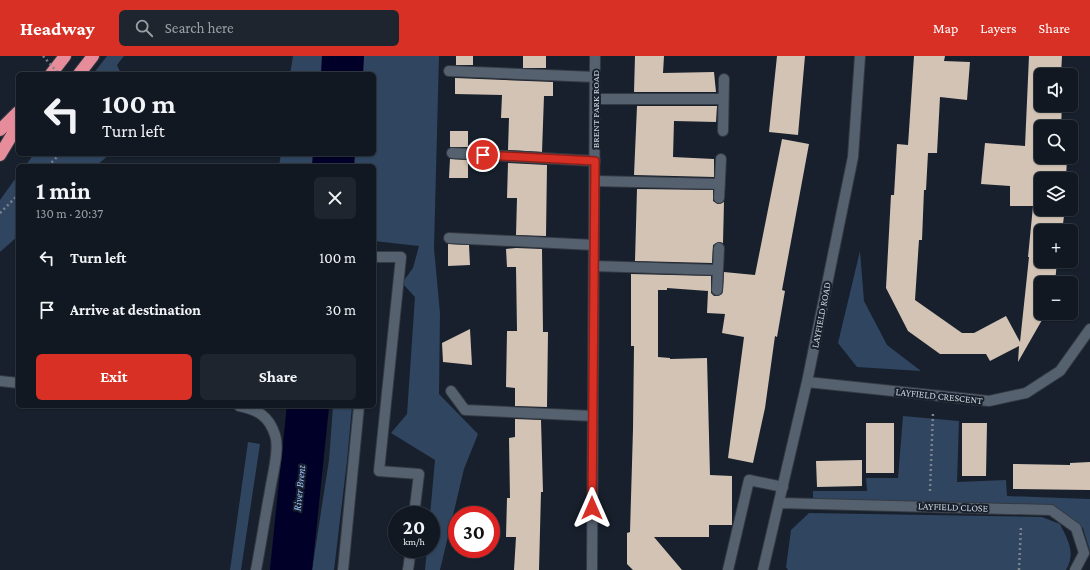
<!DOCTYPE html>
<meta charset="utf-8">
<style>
:root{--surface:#111821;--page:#1e252e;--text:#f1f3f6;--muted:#9ca0a5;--line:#30373f;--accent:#d93025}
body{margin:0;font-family:"Crimson Pro",serif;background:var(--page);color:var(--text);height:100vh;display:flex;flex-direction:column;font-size:15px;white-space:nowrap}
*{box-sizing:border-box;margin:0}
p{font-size:13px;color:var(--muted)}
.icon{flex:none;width:22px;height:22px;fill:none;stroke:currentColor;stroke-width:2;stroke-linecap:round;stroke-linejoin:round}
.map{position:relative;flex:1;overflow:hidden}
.details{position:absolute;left:16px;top:108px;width:360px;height:244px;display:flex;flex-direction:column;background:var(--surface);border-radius:6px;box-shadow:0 1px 3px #0004,0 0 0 1px var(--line)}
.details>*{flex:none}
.hud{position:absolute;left:16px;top:16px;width:360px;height:84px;border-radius:6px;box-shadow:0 1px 3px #0004,0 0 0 1px var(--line);background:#111821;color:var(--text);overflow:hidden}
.buttons{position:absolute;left:1034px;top:12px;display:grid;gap:8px}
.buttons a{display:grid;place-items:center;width:44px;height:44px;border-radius:6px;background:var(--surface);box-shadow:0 1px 3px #0004,0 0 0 1px var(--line);font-size:20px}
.speed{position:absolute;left:388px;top:450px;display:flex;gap:8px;font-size:20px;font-weight:700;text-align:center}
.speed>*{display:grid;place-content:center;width:52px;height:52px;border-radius:50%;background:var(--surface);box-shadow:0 1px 3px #0004,0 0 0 1px var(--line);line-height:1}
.speed small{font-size:10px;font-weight:400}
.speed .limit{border:6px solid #d22;background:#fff;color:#111}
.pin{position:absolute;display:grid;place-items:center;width:34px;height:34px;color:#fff;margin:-17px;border:2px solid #fff;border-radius:50%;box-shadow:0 1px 4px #0007}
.me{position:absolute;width:44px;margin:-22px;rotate:0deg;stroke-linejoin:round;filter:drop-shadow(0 0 3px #0008)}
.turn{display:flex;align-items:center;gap:14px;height:84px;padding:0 20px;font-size:18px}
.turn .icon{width:52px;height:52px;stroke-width:2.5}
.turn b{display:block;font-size:28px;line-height:34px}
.round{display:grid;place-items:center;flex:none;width:42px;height:42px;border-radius:6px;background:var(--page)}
.summary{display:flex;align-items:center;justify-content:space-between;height:68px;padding:0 20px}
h1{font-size:24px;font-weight:700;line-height:30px}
.button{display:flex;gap:8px;margin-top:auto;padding:8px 20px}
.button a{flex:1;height:46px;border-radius:6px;background:var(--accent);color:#fff;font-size:16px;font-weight:700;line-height:46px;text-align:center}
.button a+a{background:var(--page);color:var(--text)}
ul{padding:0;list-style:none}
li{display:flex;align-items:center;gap:12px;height:52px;padding:0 20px}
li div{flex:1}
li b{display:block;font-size:15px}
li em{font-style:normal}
header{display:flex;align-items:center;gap:24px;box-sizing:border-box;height:56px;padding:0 20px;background:var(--accent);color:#fff}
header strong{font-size:19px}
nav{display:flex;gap:22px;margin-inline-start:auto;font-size:14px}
.search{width:280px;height:36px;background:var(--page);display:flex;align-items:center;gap:10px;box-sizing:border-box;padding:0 14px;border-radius:6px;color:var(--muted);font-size:15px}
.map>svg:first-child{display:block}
</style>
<header>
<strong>Headway</strong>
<div class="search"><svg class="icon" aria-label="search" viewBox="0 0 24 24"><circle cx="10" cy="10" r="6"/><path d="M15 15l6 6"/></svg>Search here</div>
<nav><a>Map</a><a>Layers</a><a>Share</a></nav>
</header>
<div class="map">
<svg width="1090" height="514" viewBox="0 0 1090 514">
<rect width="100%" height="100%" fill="#17202c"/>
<!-- green -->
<path fill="#304560" d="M107,0H124L117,9L121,18H93Z
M293,0H331L329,18H290Z
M358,0H439L434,192L440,257L439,338L478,378L464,413L440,514H425L427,493H431V459H430L435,404L391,377L407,358L415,241L402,227L413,212L419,190L374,185V110H352L353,98H374V18H357Z
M34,98H110L96,110H25Z
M281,98H322L321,110H279Z
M18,119V180L0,196V144Z
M860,195L864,245L887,289L921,315L857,311L838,287Z
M333,350H352L347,405L334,514H312L329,404Z
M903,360L959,365L957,426L1006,424L1007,440L1090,443V495L1083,472L1054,451L813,443V435H867L866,422H898Z
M248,386L260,388L241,514H230Z
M809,457L1042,461L1060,468C1068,484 1076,497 1066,514H788L786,511L791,474Z"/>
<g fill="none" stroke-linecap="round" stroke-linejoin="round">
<!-- river -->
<path stroke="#000028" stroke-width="42" d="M342,18L343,0
M333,110L334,98
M291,514L308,350"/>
</g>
<!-- building -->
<path fill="#d2c3b5" d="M456,0H473V9H456Z
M523,0H546V12H523Z
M635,0H664L663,17L714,16L716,36H634Z
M777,0H805L798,79L769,76Z
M914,0H945L944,5L970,6L967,44L940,41L937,97H928L926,134H924L922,184H919L915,244L962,277H974L1006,260L1020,286L1029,201H1028L1033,150H1010V130L981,128L985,87L1025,90L1029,0H1062L1061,19H1041V49H1062L1061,71H1041V101H1067L1066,123H1041V153H1065L1062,175H1041V205H1057L1055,227H1041V257H1046L1018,306L1019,290L990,305L986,298H940L908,275L886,232L891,139H894L897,88L908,89Z
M455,22L553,26V40H544L542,96L508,94L509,62H501L502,39L455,38Z
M637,50H717L716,66L674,65L673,101L714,103V121L634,119Z
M450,75H468V91H450Z
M782,83L809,88L782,234L785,235L777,281L775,280L765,352L753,407L728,402L744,281L722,277L725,258L707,257L708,235L667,232V234H658V301L670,302V303L707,302L710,419L732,420V469H709V481H654L682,514H633L627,508V477L630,476L633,373L634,290H631V218L711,220V237L714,240H717L722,238L723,235L724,216L755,219Z
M450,103L468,104V122H449Z
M508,107L547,109L546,180L516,179L517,142H507Z
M637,133L713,134V145L718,148L724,146L723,187L719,186L713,189L712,207L635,205Z
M448,188L469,189L470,209L448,210Z
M516,192L542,193L543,276H548L547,351L515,350V332L506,331L507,275H517L516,211H507L506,193Z
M470,273L472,309L443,306L442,287Z
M515,363L541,364L543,436H541L539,514H514L516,481H506L507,442H510L509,382L515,381Z
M866,367H894V417H866Z
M962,367H987L986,420H962Z
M862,404V430L817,431L816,405Z
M1090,406V434L1013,433V408L1070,409V407Z"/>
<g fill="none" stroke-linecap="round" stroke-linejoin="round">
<!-- lane casing -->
<g stroke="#343a44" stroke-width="12">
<path id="lane" d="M449,15L595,21
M595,43H723
M723,75L724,23
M452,97L595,105
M595,125L720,128
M719,142L721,103
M449,182L594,189
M374,201H401L379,415L419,418L414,459
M594,210L717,214
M717,234L719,192
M0,325L18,327
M451,335L465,354L593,360
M239,350C258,354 269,360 275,379C280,393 272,420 270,435C265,461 261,488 256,514
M343,514L359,350
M408,514L411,493
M728,514L749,424L783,431"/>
</g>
<!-- street casing -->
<g stroke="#343a44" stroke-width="12">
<path id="street" d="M807,326L989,345L1026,337L1060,315L1090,273
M779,447L1051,454L1076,472L1084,497L1075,514
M592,514L595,0
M763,514L807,326L853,101L860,0"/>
</g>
<!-- highway casing -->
<g stroke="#343a44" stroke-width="14">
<path id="highway" d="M51,18L65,0
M79,18L93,0
M0,74L18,56
M0,99L18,69"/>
</g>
<!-- path -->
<path stroke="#7c838d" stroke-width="2.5" stroke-dasharray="2 3" stroke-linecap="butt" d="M48,110L60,98
M0,157L18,139
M930,435L933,356
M1019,514L1021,470"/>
<!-- lane -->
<use href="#lane" stroke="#56616f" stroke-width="10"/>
<!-- street -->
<use href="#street" stroke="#56616f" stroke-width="10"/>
<!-- highway -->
<use href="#highway" stroke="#e78c9a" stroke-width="12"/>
<!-- path-bridge -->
<path stroke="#7c838d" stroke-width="2.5" stroke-dasharray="2 3" stroke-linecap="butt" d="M43,0L59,18"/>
</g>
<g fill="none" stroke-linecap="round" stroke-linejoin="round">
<!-- route casing -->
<g stroke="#8d1f18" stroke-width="10">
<path id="route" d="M483,99L595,105L592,452"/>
</g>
<!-- route -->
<use href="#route" stroke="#d93025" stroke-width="7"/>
</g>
<g text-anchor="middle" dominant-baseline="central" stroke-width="4" stroke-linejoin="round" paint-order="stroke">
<!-- street labels -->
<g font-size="10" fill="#ced5dd" stroke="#17202c">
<text transform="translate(595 53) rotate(-90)">BRENT PARK ROAD</text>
<text transform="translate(821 259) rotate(-79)">LAYFIELD ROAD</text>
<text transform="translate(939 340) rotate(6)">LAYFIELD CRESCENT</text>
<text transform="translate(953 451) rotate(2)">LAYFIELD CLOSE</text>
</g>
<!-- water labels -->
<g font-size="11" font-style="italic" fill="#9ec0fd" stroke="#17202c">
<text transform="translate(299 432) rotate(-84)">River Brent</text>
</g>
</g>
</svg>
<div class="buttons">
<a><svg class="icon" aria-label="sound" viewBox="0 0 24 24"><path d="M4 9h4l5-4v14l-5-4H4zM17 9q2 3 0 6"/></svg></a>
<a><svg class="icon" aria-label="search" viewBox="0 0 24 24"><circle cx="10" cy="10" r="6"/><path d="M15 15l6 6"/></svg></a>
<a><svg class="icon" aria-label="layers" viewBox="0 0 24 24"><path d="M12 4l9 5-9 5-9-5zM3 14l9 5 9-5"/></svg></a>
<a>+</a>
<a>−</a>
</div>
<div class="speed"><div>20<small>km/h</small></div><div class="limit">30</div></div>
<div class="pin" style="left:483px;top:99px;background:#d93025"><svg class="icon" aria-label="arrive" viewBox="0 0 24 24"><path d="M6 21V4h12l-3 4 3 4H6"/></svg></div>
<svg class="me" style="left:592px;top:452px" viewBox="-20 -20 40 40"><path d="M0-17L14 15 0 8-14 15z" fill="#d93025" stroke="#fff" stroke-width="4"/></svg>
<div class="hud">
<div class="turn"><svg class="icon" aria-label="left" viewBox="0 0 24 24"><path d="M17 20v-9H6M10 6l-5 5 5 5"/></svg><div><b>100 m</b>Turn left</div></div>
</div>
<section class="details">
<div class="summary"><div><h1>1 min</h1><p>130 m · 20:37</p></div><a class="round"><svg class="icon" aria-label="close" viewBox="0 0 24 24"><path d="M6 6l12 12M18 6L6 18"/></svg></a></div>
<ul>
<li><svg class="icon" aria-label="left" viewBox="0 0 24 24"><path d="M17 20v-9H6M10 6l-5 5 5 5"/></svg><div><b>Turn left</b></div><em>100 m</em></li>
<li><svg class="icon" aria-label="arrive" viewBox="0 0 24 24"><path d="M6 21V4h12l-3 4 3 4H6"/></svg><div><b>Arrive at destination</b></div><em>30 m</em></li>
</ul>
<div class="button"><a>Exit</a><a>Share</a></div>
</section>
</div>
